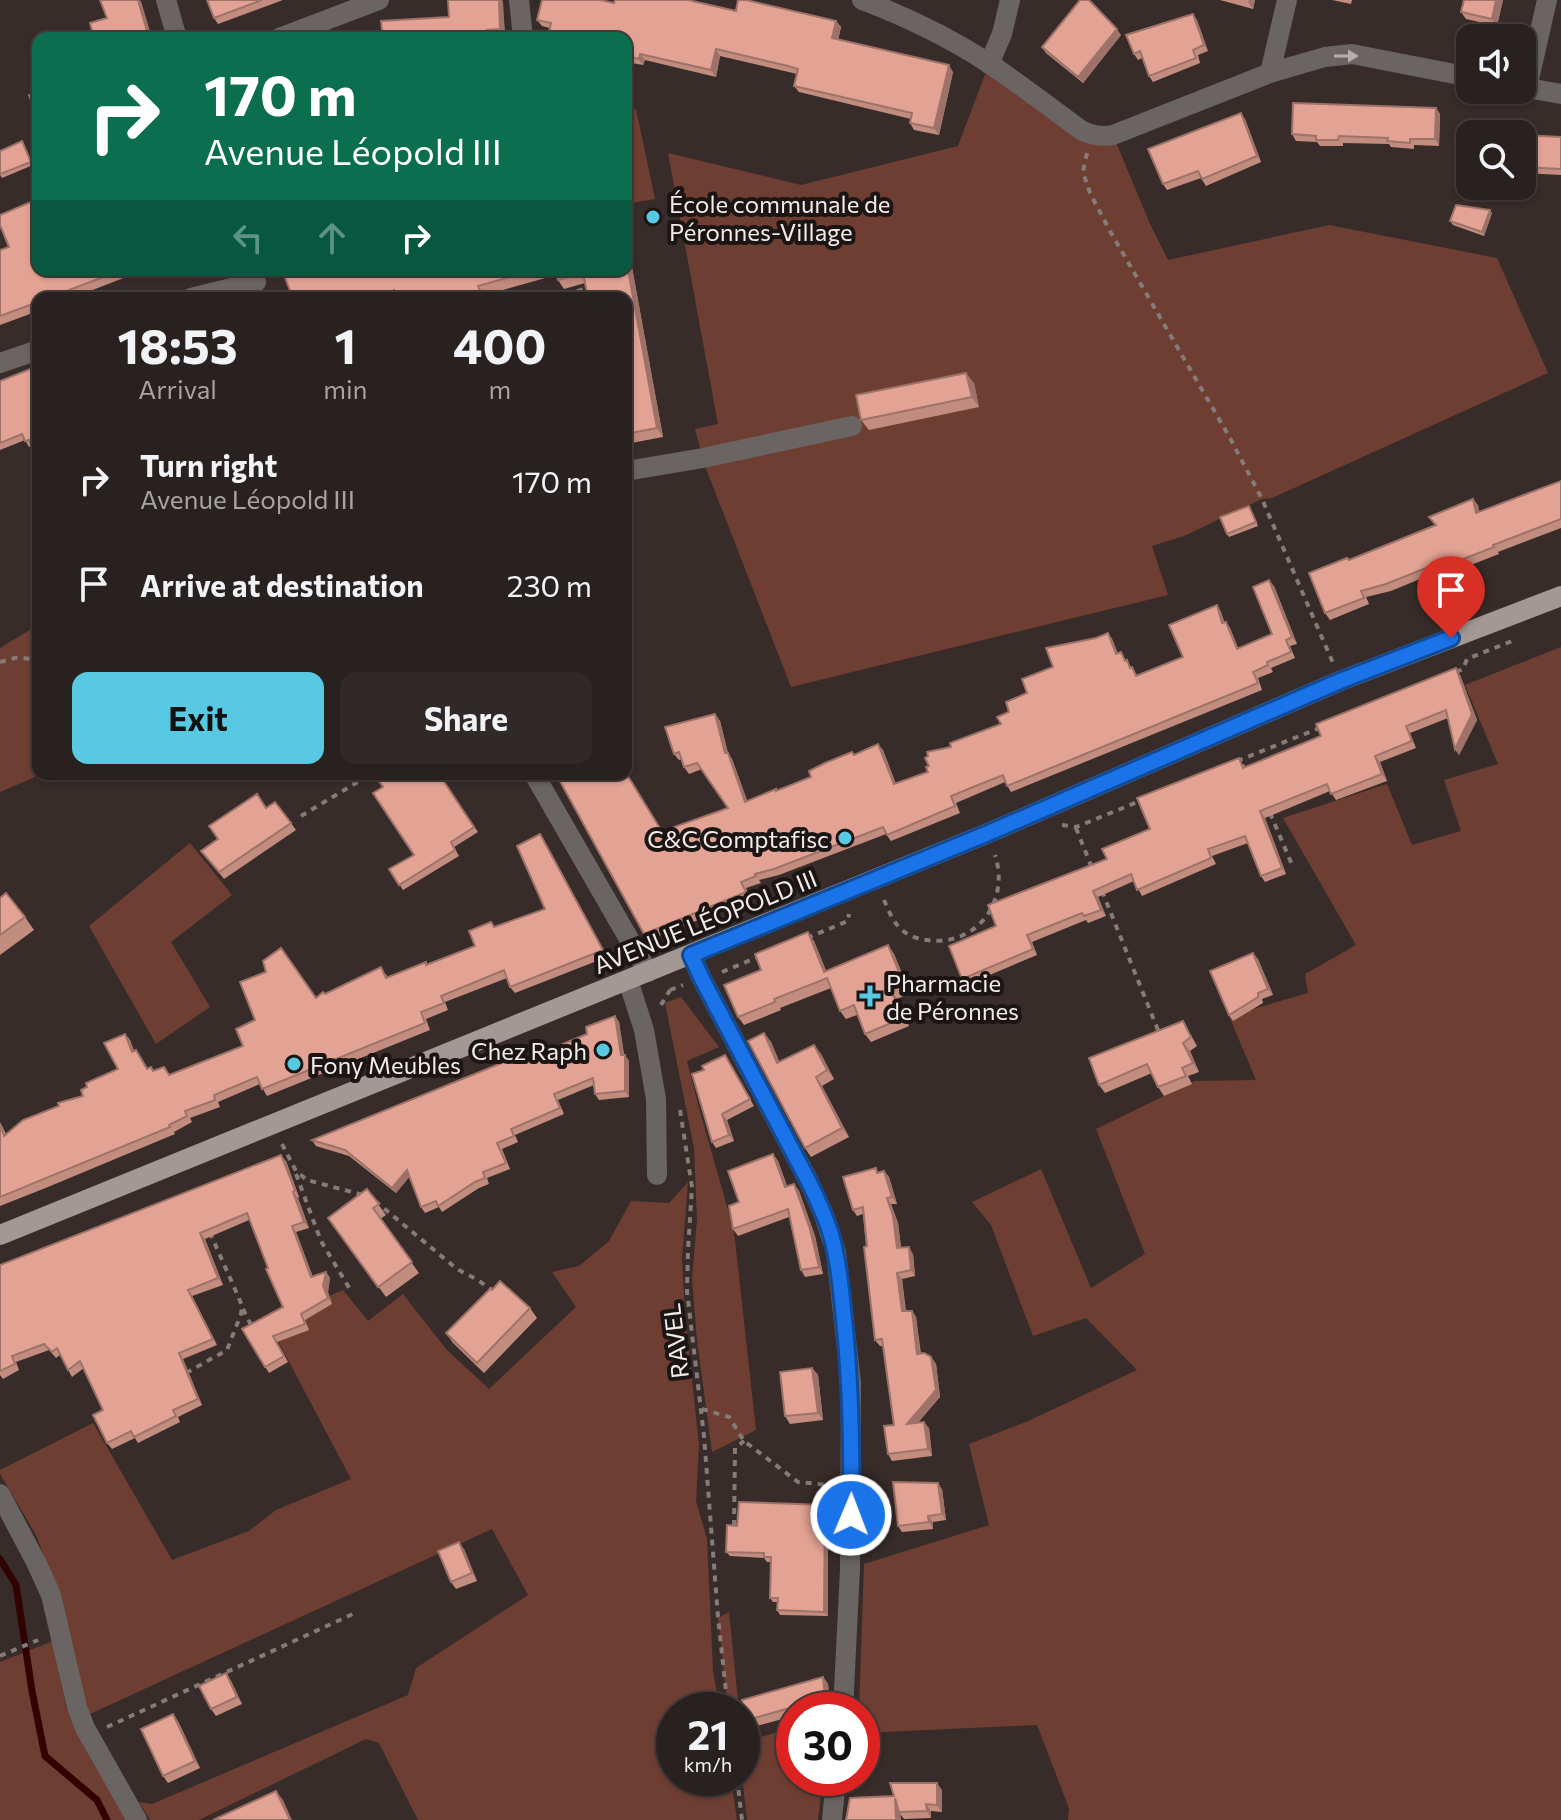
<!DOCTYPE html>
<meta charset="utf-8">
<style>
:root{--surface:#29211f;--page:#312928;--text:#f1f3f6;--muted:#a5a3a4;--line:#453e3d;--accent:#57c9e2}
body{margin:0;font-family:Commissioner,sans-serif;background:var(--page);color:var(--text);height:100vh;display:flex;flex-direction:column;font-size:30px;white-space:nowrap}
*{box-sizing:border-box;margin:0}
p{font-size:26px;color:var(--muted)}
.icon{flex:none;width:44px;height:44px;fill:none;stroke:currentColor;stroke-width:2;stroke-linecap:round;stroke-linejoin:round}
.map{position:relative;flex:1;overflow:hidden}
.side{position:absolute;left:32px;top:292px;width:600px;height:488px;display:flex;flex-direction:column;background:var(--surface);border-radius:16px;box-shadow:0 2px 6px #0004,0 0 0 2px var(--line)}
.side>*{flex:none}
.hud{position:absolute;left:32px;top:32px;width:600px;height:244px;border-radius:16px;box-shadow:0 2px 6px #0004,0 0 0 2px var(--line);background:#0b6e4f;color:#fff;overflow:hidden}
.buttons{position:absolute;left:1456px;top:24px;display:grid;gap:16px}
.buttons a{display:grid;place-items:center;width:80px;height:80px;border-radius:16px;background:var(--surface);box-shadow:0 2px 6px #0004,0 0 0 2px var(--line);font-size:40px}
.speed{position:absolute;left:656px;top:1692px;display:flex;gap:16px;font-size:40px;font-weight:700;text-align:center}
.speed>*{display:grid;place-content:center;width:104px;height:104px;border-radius:50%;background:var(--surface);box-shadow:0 2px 6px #0004,0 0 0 2px var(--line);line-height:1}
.speed small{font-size:20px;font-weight:400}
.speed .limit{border:12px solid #d22;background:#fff;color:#111}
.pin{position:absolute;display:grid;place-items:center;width:68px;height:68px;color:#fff;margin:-82px -34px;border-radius:50% 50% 50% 0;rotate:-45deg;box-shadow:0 0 8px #0007}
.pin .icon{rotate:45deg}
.me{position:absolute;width:88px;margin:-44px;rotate:1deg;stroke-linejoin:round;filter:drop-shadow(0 0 6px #0008)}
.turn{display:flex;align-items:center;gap:28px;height:168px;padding:0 40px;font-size:36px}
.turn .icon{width:104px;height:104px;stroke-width:2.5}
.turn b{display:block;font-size:56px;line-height:68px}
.lanes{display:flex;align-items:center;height:76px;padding:0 40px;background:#0003;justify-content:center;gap:40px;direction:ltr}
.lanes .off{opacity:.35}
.eta{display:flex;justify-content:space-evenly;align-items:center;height:136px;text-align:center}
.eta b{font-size:48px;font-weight:700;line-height:56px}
.button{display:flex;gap:16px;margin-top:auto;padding:16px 40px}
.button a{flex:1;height:92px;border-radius:16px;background:var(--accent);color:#111;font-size:32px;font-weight:700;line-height:92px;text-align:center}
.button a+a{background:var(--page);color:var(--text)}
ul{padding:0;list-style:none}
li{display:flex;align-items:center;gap:24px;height:104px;padding:0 40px}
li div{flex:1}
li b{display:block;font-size:30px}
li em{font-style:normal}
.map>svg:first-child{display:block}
</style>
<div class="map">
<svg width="1561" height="1820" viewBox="0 0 1561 1820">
<rect width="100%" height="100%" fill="#372c29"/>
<!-- green -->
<path fill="#6f3e32" d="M989,64L1081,130L1113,135L1150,224L1168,260L1329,225L1497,258L1548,373L1272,498L1262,499L1184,536L1152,546L1168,595L791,687L705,466L695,429L718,424L668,153L801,185L958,146Z
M636,109L655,199L626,204V111Z
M38,625V774H42L0,792V648Z
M1561,647V1820H1068L1069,1808L1037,1725L862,1733V1710H859L864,1564L989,1525L969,1444L1026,1422L1137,1370L1086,1318L1033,1336L991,1225L972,1202L1041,1169L1091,1288L1145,1254L1096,1129L1195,1081L1256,1080L1229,1016L1308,993L1305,974L1356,945L1283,818L1387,784L1412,845L1461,831L1444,780L1498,764L1465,685Z
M190,843L232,895L171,942L210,1007L156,1044L89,926Z
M681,997L719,1047L687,1061L699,1108L734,1231L756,1430L712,1452L697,1340L692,1279L697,1220L694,1148L665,1003Z
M688,1182L682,1259L685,1315L699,1445L696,1501L707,1539L713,1671L720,1710H674V1778H731L737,1820H418L379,1743L366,1739L199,1820H150L139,1802L152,1804L408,1695L416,1668L528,1595L492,1529L90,1714L79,1683L60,1597L36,1535L0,1474V1470L93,1423L172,1560L249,1531L276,1510L351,1479L268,1322L343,1290L368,1321L403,1294L446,1349L489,1389L576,1307L552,1272L579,1266L609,1241L631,1201L669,1203Z
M729,1612L739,1710H728L718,1618Z
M53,1641L66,1707L92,1761L131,1820H0V1662Z
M794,1727V1778H823L818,1820H747L742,1775V1743Z"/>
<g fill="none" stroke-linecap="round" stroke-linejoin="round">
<!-- stream -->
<path stroke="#310300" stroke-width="7" d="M0,1559L16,1585L32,1691L45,1756L97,1800L107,1820"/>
<!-- path -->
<path stroke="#857b79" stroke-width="4" stroke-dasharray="6 6" stroke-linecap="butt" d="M1087,153L1083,172L1090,193L1110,231L1230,438L1262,499L1333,663
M554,298L584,289L586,298
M0,662L15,658L38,659
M1456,672L1463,669L1467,659L1512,641
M1237,761L1322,727
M1270,813L1293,867
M301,816L371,774
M1062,825L1076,827L1140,801
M1076,828L1092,868
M1102,891L1160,1035
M884,900C888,909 892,920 899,927C906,935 917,939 927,940C978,947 1010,900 995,855
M807,938L848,921L849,914
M722,972L758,957
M670,990L683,985
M661,1005L670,990
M680,1110L692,1187L688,1250L687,1291L704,1436L718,1617L728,1710
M282,1144L296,1171L307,1180L363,1195
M296,1174L321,1241L351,1291
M375,1201L457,1269L478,1280L491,1290
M243,1309L251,1325
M186,1373L227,1350L241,1314L242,1306L238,1296L211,1235
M702,1409L729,1417L744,1441L798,1482L829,1485
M734,1526L735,1448L744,1441
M0,1656L38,1640
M107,1727L355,1613
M737,1778L742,1820"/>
<!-- minor -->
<path stroke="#6a6462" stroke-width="20" d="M166,0L177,38
M519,0L523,38
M862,0C907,17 950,38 990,64C1021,85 1051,108 1081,130C1092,136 1101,137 1113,135L1270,73L1325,57L1352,54L1470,77
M279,38L379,0
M989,64L1002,34L1010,0
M1270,73L1287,0
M1522,87L1561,94
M1527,88L1547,0
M191,298L256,282
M0,363L38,350
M626,471L703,458L852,426
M534,774L648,972
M691,955L702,979L810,1184L824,1215L836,1252L851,1383L850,1569L843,1710
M628,980L644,1030L656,1099L657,1175
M0,1494L36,1562L51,1595L77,1707L85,1728L137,1820
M832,1820L836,1778"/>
<!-- major -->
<path stroke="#a49895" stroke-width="20" d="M0,1235L986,834L1340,681L1561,596"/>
</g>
<!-- wall -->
<path fill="#c28c7f" d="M207,0H283L218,24L214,18Z
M448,0H502L505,35L491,36V38H383L449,17Z
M1077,0H1089L1121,35L1083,83L1046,53L1042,47L1080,0Z
M1220,0H1255L1253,9Z
M1332,0H1352L1351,4Z
M1503,0L1497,26L1466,19L1461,12Z
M614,3L736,11L836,21L841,27L838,40L953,72L939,135L914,130L910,123L911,119L799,92L794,86L797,74L720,56L716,77L645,60L643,65L626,62V38L550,28L542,26L537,20Z
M1197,20L1208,51L1198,55L1200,63L1153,82L1149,76L1142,58L1138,60L1134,54Z
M1436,108L1440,114L1439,146L1414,145V149L1391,147L1389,144L1343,143V146H1320L1317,142L1296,141L1292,134Z
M1245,119L1261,162L1206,186L1201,178L1167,190L1163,184Z
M1522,135L1561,137V175L1522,173Z
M24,145L33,165L2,178L0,175Z
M1492,213L1484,236L1453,225L1450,221Z
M627,240L663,437L626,444V298L585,283L564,289L558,280L556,275L485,295L486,298H293L282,270H626Z
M0,250L38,270H144L72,298H38V311L0,325Z
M38,366V456L32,446L29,447L25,440L0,450V381Z
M974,383L979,407L869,430L861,420Z
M1561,481V528L1498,552L1499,554L1453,572L1449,567L1391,591L1366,597L1369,604L1330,620L1325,613L1349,560L1435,525L1429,517L1478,505L1479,512Z
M1249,506L1258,526L1229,537L1227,534Z
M1274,586L1297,644L1290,646L1295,658L1271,668L1273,672L1258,678L1262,690L1011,792L1005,782L956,803L960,813L891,841L886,834L779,875L759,880L761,883L746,888L750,899L649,940L644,934L670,843L728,808L702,769L689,774L684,767L682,759L679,760L674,754L715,714L720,721L728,753L732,759L747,801L811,777L854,755L883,750L896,784L928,772L951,747L1001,724L1009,712L1053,667L1096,638L1108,633L1112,639L1118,654L1126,661L1137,675L1183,657L1217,605L1221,612L1224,622L1230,628L1238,648L1272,634Z
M1460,675L1477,720L1459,755L1455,749L1448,718L1410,733L1416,748L1380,762L1387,781L1336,800L1330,791L1265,818L1286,874L1265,882L1261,876L1248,843L1212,856L1216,864L1142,896L1134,881L1098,897L1106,916L1088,923L1086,920L1032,942L1037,955L966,985L962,979L996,926L1107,859L1244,764L1245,767L1321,736Z
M439,774L478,832L454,847L459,856L403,890L389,869L414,855Z
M266,808L291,823L296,830L224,879L201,851Z
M540,834L607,957L515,993L510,987L507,978L445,1002L448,1010L426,1019L430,1030L267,1096L260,1084L218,1102L220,1107L190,1118L192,1122L174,1132L175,1134L48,1187L0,1206V1122L6,1134L59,1106L83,1096L87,1087L118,1069L125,1034L130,1040L134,1051L141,1057L148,1069L170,1075L243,1046L316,998L386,974L388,978L426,962L427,964L475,946L495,927L545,909Z
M0,898L25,917L34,930L0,955Z
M814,941L826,971L888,945L894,954L910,993L897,999L909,1026L871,1042L865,1034L857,1015L846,1019L840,1011L831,988L780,1008L781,1010L744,1025L738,1017L761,970Z
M1258,959L1273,995L1262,999L1263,1003L1233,1021L1229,1015Z
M615,1016L619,1022L624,1055L629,1061V1097L599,1100L595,1094L594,1085L558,1100L564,1114L515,1135L518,1142L502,1149L510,1169L487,1178L489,1184L479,1188L442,1212L439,1207L425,1213L421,1207L409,1177L396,1193L349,1156L316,1146L312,1140L522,1061L587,1034Z
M1183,1021L1197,1046L1190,1051L1199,1072L1188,1076L1192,1084L1164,1096L1158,1087L1152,1073L1105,1093L1099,1085Z
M764,1033L771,1042L779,1062L814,1045L821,1054L834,1079L822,1086L849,1137L811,1157L805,1148Z
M725,1055L754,1106L727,1120L734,1141L716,1148L712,1142L704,1070Z
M773,1154L778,1161L787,1186L794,1184L799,1191L815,1236L823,1274L805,1277L801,1270L789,1217L738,1236L733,1229L739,1202Z
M286,1161L299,1197L298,1198L309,1228L296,1232L313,1277L326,1272L330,1278L328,1292L332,1304L305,1320L309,1330L277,1342L288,1362L269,1373L242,1329L283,1307L249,1220L205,1239L223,1285L192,1296L217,1345L183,1359L202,1405L178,1417L180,1422L138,1443L135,1438L112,1449L107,1443L103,1410L84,1368L72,1377L60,1355L56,1358L49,1350L16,1362L19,1370L3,1379L0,1375V1265Z
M884,1171L889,1177L897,1204H891L898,1223L901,1248L913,1254L915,1276L902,1279L906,1311H912L916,1317L921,1354L931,1357L936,1364L940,1397L918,1422L929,1428L932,1456L892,1461L888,1454L894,1425L883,1346H880L875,1340L863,1214L857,1216L853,1210L879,1172Z
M367,1189L386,1215L380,1219L419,1273L386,1297L328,1218Z
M492,1290L530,1308L537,1318L484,1373L453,1343L446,1333Z
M812,1368L818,1375L823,1420L790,1424L785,1416Z
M942,1489L946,1520L933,1522V1529L902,1532L898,1526Z
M828,1510V1616L780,1615L777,1610L778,1602H773L770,1598L771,1562H767L764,1558L730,1556L726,1552L737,1526Z
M464,1549L477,1581L456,1589L451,1582Z
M823,1677L828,1684L830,1705L814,1710H794V1716L749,1728L744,1721Z
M231,1681L242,1704L216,1716L211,1709Z
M178,1721L200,1768L168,1783L163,1776Z
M942,1790V1812L931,1811V1818L904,1819L900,1814L901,1820H846L894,1796Z"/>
<!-- shaded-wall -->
<path fill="#9e7268" d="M138,0L141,1L152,38H149Z
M499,0H502L503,2L505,35L500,29Z
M1249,0H1255L1253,9L1248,2Z
M1496,0H1503L1497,26L1492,19Z
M1193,14L1197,20L1208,51L1204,45Z
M836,21L841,27L837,45L832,38Z
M1117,29L1121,35L1083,83L1078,77Z
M716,49L720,56L716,77L711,70Z
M640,54L645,60L643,65L639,59Z
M949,65L953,72L939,135L934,128Z
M1436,108L1440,114L1439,146L1435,139Z
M1241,113L1245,119L1261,162L1257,156Z
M1490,210L1492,213L1484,236L1482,232Z
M626,238L627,240L663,437L657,428L626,259Z
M478,286L485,295L486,298H482Z
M966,373L974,383L979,407L972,397Z
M1473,499L1478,505L1481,520L1476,513Z
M1269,580L1274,586L1297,644L1292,637Z
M1217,605L1221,612L1227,629L1222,623Z
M1226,622L1230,628L1241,655L1237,649Z
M1108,633L1112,639L1121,661L1116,654Z
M1456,668L1460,675L1477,720L1459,755L1455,749Z
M715,714L720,721L728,753L732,759L750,808L745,802L725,753Z
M1406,726L1410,733L1416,748L1412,741Z
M878,744L883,750L898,791L894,784Z
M1375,756L1380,762L1387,781L1382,774Z
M1260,811L1265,818L1286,874L1282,868Z
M540,834L544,840L607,957L603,950Z
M1093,891L1098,897L1106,916L1101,910Z
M808,932L814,941L830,980L824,972Z
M1027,935L1032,942L1037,955L1033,949Z
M888,945L894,954L910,993L904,984Z
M1253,953L1258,959L1273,995L1268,989Z
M891,990L897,999L909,1026L903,1018Z
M615,1016L619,1022L625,1060V1055L629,1061V1097L625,1091Z
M764,1033L771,1042L784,1072L777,1063Z
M125,1034L130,1040L137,1059L132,1052Z
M1183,1043L1190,1051L1199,1072L1193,1063Z
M814,1045L821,1054L834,1079L827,1070Z
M816,1077L822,1086L849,1137L842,1128Z
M722,1114L727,1120L734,1141L729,1135Z
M773,1154L778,1161L790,1194L785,1187Z
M281,1155L286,1161L299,1197L295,1190Z
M407,1170L411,1175L396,1193L392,1188Z
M884,1171L889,1177L897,1204L892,1197Z
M794,1184L799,1191L815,1236L823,1274L819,1267Z
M293,1192L298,1198L309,1228L304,1222Z
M887,1198L891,1204L898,1223L902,1255L897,1248Z
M292,1226L296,1232L315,1283L311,1277Z
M200,1233L205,1239L223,1285L218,1278Z
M909,1247L913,1254L915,1276L911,1270Z
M326,1272L330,1278L328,1292L332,1304L328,1298L323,1286Z
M897,1273L902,1279L906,1318L902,1311Z
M188,1290L192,1296L217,1345L213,1339Z
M912,1311L916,1317L921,1361L917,1354Z
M179,1353L183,1359L202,1405L198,1399Z
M931,1357L936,1364L940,1397L912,1430L907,1424Z
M812,1368L818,1375L823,1420L818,1413Z
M924,1422L929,1428L932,1456L928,1449Z
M938,1483L942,1489L946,1520L942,1514Z
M825,1505L828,1510V1616L824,1612Z
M928,1516L933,1522V1529L929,1522Z
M459,1542L464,1549L477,1581L472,1573Z
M226,1673L231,1681L242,1704L237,1697Z
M823,1677L828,1684L830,1705L825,1698Z
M173,1714L178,1721L200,1768L195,1761Z
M937,1783L942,1790V1812L937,1805Z
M276,1791L283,1800L292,1820H290Z
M895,1798L900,1805L901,1820H896Z
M926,1804L931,1811V1818L927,1811Z"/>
<!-- building -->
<path fill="#e2a394" stroke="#9e7268" stroke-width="2" d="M100,0H138L149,38H94L90,23L107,18Z
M207,0H262L214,18Z
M448,0H499L500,29L487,30V38H383L381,21L449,17Z
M542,0H600L614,3L615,0H688L736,11L738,0H746L836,21L832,38L949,65L934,128L910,123L912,113L794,86L798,69L788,66L716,49L711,70L640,54L639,59L626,56V38H548L551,23L537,20Z
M1080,0H1089L1117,29L1078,77L1042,47Z
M1464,0H1496L1492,19L1461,12Z
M1193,14L1204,45L1193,50L1196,58L1149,76L1140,51L1134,54L1126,35Z
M38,92V113L36,114L29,95Z
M1293,103L1436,108L1435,139H1410V143L1387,141L1388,138L1339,136L1338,140H1316V136L1292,134Z
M1241,113L1257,156L1202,179L1198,171L1163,184L1148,149Z
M1467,133L1484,134H1470V165H1466Z
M1522,135L1561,137V169L1522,167Z
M22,141L31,162L0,174V151Z
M38,199V270H122L48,298H38V302L0,316V250L9,247L0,225V215Z
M1456,205L1490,210L1482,232L1450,221Z
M626,259L657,428L626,434V298H588L583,273L558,280L555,270H626Z
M282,270H535L478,286L482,298H398L394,290L380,298H293Z
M38,366V448L34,450L29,440L25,441L22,434L0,443V381Z
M966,373L972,397L861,420L856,395Z
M1561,481V519L1493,545L1494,547L1448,565L1446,560L1386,584L1361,591L1364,598L1325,613L1309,573L1347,558L1349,560L1436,525L1429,517L1473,499L1476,513Z
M1249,506L1256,522L1227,534L1220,517Z
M1269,580L1292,637L1286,640L1291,652L1267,662L1268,665L1253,672L1258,683L1007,786L1003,775L978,785L951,796L955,806L887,835L883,827L774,869L755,874L756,876L741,882L746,892L644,934L556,774H626V773L669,843L678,839L674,827L728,808L697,763L684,767L679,752L674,754L665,727L715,714L725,753H728L745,802L776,789V791L811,777L809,771L825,763L852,752L854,755L878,744L894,784L928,772L926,767L929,766L925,758L928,756L927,752L951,747L950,743L1001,724L997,717L1009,712L1006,702L1027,693L1022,679L1053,667L1046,648L1096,638L1108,633L1116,654L1121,652L1125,661L1127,660L1130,668L1132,667L1136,676L1183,657L1169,625L1217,605L1222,623L1226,622L1237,649L1272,634L1253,587Z
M1456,668L1472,714L1455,749L1446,710L1406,726L1412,741L1375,756L1382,774L1331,794L1327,784L1260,811L1282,868L1261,876L1245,836L1208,849L1211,858L1137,890L1131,874L1093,891L1101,910L1084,916L1082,913L1027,935L1033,949L962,979L949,946L996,926L988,905L1107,859L1102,849L1150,829L1137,798L1239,758L1243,768L1321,736L1316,724Z
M374,774H439L474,827L451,842L455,850L399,885L389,869L414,855L373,793L383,787Z
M257,794L266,808L275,802L291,823L219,872L201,851L218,839L209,826Z
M540,834L603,950L510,987L504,970L441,996L444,1003L421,1012L425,1023L262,1089L257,1077L214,1095L215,1100L185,1111L187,1116L169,1125L170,1127L0,1197V1124L4,1136L23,1120L59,1106L58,1103L83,1096L81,1090L87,1087L86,1083L118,1069L104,1043L125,1034L132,1052L136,1050L147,1069L151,1067L153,1071L164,1067L169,1075L243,1046L236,1029L255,1020L240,982L266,972L263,961L281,948L316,998L323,992L325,994L381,967L386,978L426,962V965L475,946L469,931L491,922L494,927L545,909L517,846Z
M6,893L25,917L0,935V898Z
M808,932L824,972L888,945L904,984L891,990L903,1018L865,1034L854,1005L840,1011L827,978L774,999L775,1002L738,1017L724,985L761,970L755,954Z
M1253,953L1268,989L1258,993V997L1229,1015L1210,971Z
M615,1016L621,1055H625V1091L595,1094L593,1078L554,1094L560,1108L511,1129L514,1136L497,1143L506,1163L483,1172L485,1178L475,1182L438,1206L436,1201L421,1207L407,1170L392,1188L345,1150L312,1140L519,1056L522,1061L587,1034L586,1027Z
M1183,1021L1191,1037L1183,1043L1193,1063L1182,1068L1186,1076L1158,1087L1147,1064L1099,1085L1089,1058Z
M764,1033L777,1063L814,1045L827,1070L816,1077L842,1128L805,1148L748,1041Z
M725,1055L750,1099L722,1114L729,1135L712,1142L692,1074L704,1070L702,1066Z
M773,1154L785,1187L794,1184L810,1229L819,1267L801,1270L788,1209L733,1229L729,1206L739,1202L728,1171Z
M281,1155L295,1190L293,1192L304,1222L292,1226L311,1277L326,1272L323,1286L328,1298L301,1314L305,1324L273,1336L284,1356L265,1367L242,1329L283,1307L266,1269L268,1268L247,1213L200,1233L218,1278L188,1290L213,1339L179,1353L198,1399L173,1410L176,1416L134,1437L131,1431L107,1443L93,1415L103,1410L80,1361L68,1370L57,1348L52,1352L44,1344L12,1356L15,1364L0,1371V1265Z
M876,1168L877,1173L884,1171L892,1197L887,1198L893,1216L897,1248L909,1247L911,1270L897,1273L902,1311H912L917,1354L924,1353L931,1357L936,1390L907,1424L924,1422L928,1449L888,1454L884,1426L894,1425L882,1339L875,1340L864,1247L867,1246L863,1207L853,1210L843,1177Z
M367,1189L379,1204L373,1208L412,1262L378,1287L328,1218Z
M500,1281L530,1308L477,1363L446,1333L491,1288L492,1290Z
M812,1368L818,1413L785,1416L780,1372Z
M893,1482L938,1483L942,1514L928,1516L929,1522L898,1526Z
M739,1502L825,1505L824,1612L777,1610L778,1598H770L771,1557H764V1553L726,1552L727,1525L737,1526Z
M459,1542L472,1573L451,1582L438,1551Z
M226,1673L237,1697L211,1709L199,1686Z
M823,1677L825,1698L744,1721L742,1700Z
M173,1714L195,1761L163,1776L141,1729Z
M890,1783H937V1805L926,1804L927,1811L899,1812L895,1798L896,1820H846L850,1798L894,1796Z
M276,1791L290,1820H213Z"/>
<!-- one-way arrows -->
<defs><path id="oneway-solid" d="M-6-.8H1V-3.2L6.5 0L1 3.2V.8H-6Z" transform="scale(2)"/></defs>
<use fill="#b6afad" href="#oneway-solid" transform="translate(1346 56)"/>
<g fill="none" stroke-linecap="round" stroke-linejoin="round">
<!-- route casing -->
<g stroke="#114b97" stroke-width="20">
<path id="route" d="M851,1515C852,1449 851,1385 844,1319C841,1291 839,1262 831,1235C826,1217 818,1201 810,1184L702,979L691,955L986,834L1340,681L1451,638"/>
</g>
<!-- route -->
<use href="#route" stroke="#1a73e8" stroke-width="14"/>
</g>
<!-- markers -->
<g fill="#57c9e2" stroke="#1b1514" stroke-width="3">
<circle cx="653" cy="217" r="8"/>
<circle cx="845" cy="838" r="8"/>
<path d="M866 984h8v8h8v8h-8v8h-8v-8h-8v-8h8z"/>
<circle cx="603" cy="1050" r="8"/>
<circle cx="294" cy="1064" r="8"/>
</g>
<g text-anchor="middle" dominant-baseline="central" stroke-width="8" stroke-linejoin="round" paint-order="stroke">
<!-- poi labels -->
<g font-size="24" fill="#f4ecea" stroke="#1b1514" text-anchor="start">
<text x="669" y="203">École communale de<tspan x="669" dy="28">Péronnes-Village</tspan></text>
<text x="829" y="838" text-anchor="end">C&amp;C Comptafisc</text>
<text x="886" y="982">Pharmacie<tspan x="886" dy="28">de Péronnes</tspan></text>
<text x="587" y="1050" text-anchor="end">Chez Raph</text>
<text x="310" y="1064">Fony Meubles</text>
</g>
<!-- street labels -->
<g font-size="24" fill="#f4ecea" stroke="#1b1514">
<text transform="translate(705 921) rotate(-22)">AVENUE LÉOPOLD III</text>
<text transform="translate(675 1341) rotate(-97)">RAVEL</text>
</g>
</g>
</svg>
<div class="buttons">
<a><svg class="icon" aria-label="sound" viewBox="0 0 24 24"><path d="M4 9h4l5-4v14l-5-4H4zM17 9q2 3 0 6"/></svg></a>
<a><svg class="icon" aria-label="search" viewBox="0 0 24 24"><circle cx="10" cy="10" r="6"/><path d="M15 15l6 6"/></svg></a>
</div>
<div class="speed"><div>21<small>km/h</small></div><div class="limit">30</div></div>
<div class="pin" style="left:1451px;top:638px;background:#d93025"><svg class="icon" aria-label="arrive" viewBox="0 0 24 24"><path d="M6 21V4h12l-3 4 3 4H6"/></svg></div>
<svg class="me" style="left:851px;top:1515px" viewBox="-20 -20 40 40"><circle r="17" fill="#1a73e8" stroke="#fff" stroke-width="3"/><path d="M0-11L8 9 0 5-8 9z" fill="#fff"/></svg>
<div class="hud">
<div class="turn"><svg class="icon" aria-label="right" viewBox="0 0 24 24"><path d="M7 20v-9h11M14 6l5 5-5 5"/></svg><div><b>170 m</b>Avenue Léopold III</div></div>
<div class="lanes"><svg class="icon off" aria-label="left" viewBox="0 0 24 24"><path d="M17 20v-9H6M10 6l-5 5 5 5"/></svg><svg class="icon off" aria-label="ahead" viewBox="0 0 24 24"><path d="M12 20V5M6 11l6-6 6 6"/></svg><svg class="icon" aria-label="right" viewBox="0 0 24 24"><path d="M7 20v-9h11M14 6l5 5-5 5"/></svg></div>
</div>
<section class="side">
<div class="eta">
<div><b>18:53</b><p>Arrival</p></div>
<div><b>1</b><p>min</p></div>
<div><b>400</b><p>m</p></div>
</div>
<ul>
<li><svg class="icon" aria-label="right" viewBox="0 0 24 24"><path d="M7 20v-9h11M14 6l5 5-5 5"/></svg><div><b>Turn right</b><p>Avenue Léopold III</p></div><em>170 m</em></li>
<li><svg class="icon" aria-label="arrive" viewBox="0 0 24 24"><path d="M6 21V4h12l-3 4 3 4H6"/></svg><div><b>Arrive at destination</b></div><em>230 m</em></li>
</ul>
<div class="button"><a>Exit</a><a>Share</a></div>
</section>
</div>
